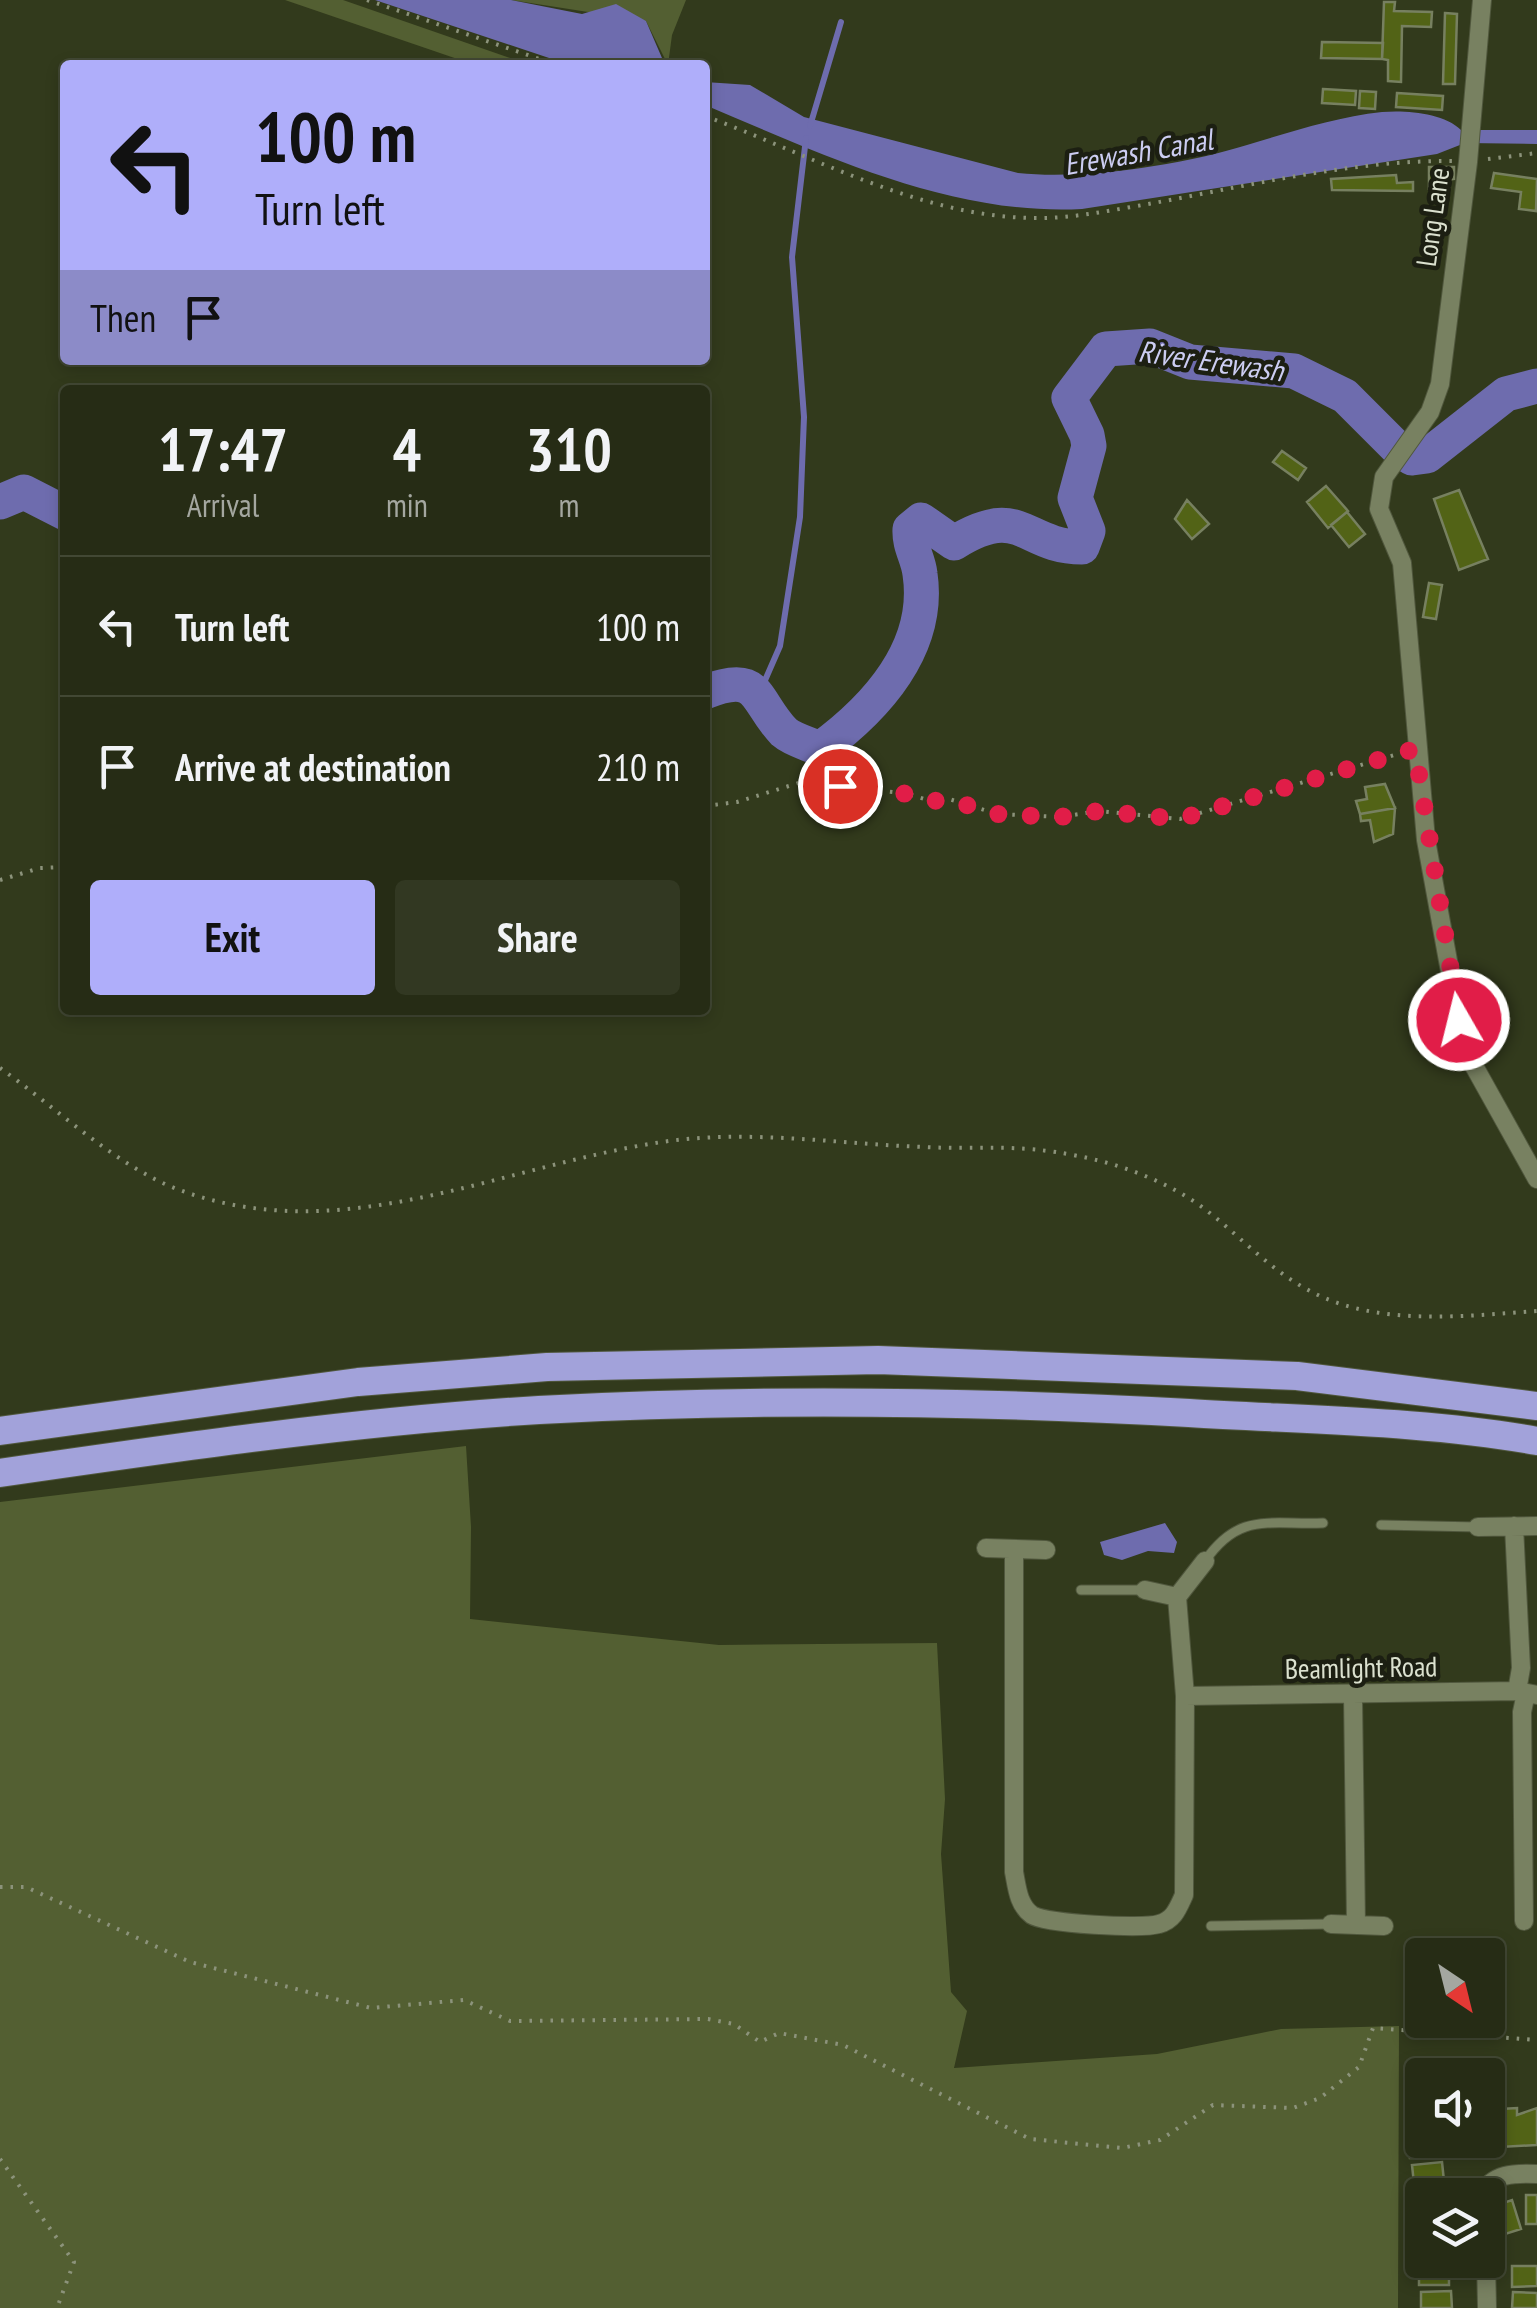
<!DOCTYPE html>
<style>
:root{--surface:#262c15;--page:#323822;--text:#f1f3f6;--muted:#a4a7a0;--line:#424834;--accent:#afaefa}
body{margin:0;font-family:"PT Sans Narrow",sans-serif;background:var(--page);color:var(--text);height:100vh;display:flex;flex-direction:column;font-size:38px;white-space:nowrap}
*{box-sizing:border-box;margin:0}
p{font-size:32px;color:var(--muted)}
.icon{flex:none;width:55px;height:55px;fill:none;stroke:currentColor;stroke-width:2;stroke-linecap:round;stroke-linejoin:round}
.map{position:relative;flex:1;overflow:hidden}
.sheet{position:absolute;left:60px;top:385px;width:650px;height:630px;display:flex;flex-direction:column;background:var(--surface);border-radius:10px;box-shadow:0 5px 15px #0003,0 0 0 2px var(--line)}
.sheet>*{flex:none}
.hud{position:absolute;left:60px;top:60px;width:650px;height:305px;border-radius:10px;box-shadow:0 5px 15px #0003,0 0 0 2px var(--line);background:#afaefa;color:#111;overflow:hidden}
.needle{width:65px;rotate:145deg}
.fabs{position:absolute;left:1405px;top:1938px;display:grid;gap:20px}
.fabs a{display:grid;place-items:center;width:100px;height:100px;border-radius:10px;background:var(--surface);box-shadow:0 5px 15px #0003,0 0 0 2px var(--line);font-size:50px}
.pin{position:absolute;display:grid;place-items:center;width:85px;height:85px;color:#fff;margin:-42px;border:5px solid #fff;border-radius:50%;box-shadow:0 2px 10px #0007}
.me{position:absolute;width:110px;margin:-55px;rotate:352deg;stroke-linejoin:round;filter:drop-shadow(0 0 8px #0008)}
.turn{display:flex;align-items:center;gap:35px;height:210px;padding:0 30px;font-size:45px}
.turn .icon{width:130px;height:130px;stroke-width:2.5}
.turn b{display:block;font-size:70px;line-height:85px}
.then{display:flex;align-items:center;height:95px;padding:0 30px;background:#0003;gap:20px;font-size:38px}
.eta{display:flex;justify-content:space-evenly;align-items:center;height:170px;text-align:center}
.eta b{font-size:60px;font-weight:600;line-height:70px}
.cta{display:flex;gap:20px;margin-top:auto;padding:20px 30px}
.cta a{flex:1;height:115px;border-radius:10px;background:var(--accent);color:#111;font-size:40px;font-weight:600;line-height:115px;text-align:center}
.cta a+a{background:var(--page);color:var(--text)}
ul{padding:0;list-style:none}
li{display:flex;align-items:center;gap:30px;height:140px;padding:0 30px;border-top:2px solid var(--line)}
li div{flex:1}
li b{display:block;font-size:38px}
li em{font-style:normal}
.map>svg:first-child{display:block}
</style>
<div class="map">
<svg width="1537" height="2308" viewBox="0 0 1537 2308">
<rect width="100%" height="100%" fill="#323a1c"/>
<!-- green -->
<path fill="#535f32" d="M285,0H343L530,65H475Z
M511,0H686L672,35L668,65L646,21Z
M466,1446L471,1527L470,1619L719,1645L937,1643L945,1799L941,1854L951,1992L967,2011L954,2068L1157,2054L1281,2029L1399,2026L1398,2308H0V1502Z"/>
<!-- water -->
<path fill="#6e6cae" d="M375,0H511L582,14L616,4L646,21L665,65H570Z
M705,82L750,85L804,117L1018,173C1085,180 1182,165 1247,145C1290,132 1336,117 1382,112C1407,110 1444,113 1461,130H1537V144L1465,143L1437,154L1082,209C951,216 824,155 705,105Z
M1165,1523L1177,1542L1174,1553L1148,1551L1122,1560L1104,1555L1100,1542Z"/>
<g fill="none" stroke-linecap="round" stroke-linejoin="round">
<!-- stream -->
<path stroke="#6e6cae" stroke-width="6" d="M810,126L841,22
M759,694L780,646L800,517L804,417L792,257L806,138"/>
<!-- river -->
<path stroke="#6e6cae" stroke-width="35" d="M0,502L24,492L65,513
M705,692C762,670 753,700 784,732C793,740 810,744 820,749C876,708 931,648 920,574C918,557 909,547 910,529L921,520L954,543C1022,501 1023,547 1082,547L1088,531L1075,498L1089,446L1087,435L1069,398L1106,349L1150,346L1190,362L1294,371L1345,396L1399,450L1412,458L1427,456L1506,394L1537,386"/>
</g>
<!-- building -->
<path fill="#526316" stroke="#778060" stroke-width="2.5" d="M1384,2H1395L1394,11L1432,12L1431,27L1402,26L1401,82L1388,81V60L1382,59Z
M1445,13L1457,14L1455,84H1443Z
M1322,42L1383,43L1382,59L1321,58Z
M1323,89L1356,91L1355,105L1322,103Z
M1360,91L1376,92L1375,109L1359,108Z
M1397,93L1443,96L1442,110L1396,107Z
M1429,167H1454V179L1446,180L1443,193L1429,189Z
M1494,173L1537,179L1536,211L1519,209L1521,192L1491,188Z
M1396,175L1397,183L1413,182V191L1332,190L1331,179Z
M1282,451L1306,468L1298,480L1273,462Z
M1326,486L1348,511L1328,528L1307,502Z
M1459,490L1488,559L1459,570L1434,499Z
M1187,500L1209,524L1192,539L1175,519Z
M1347,512L1365,534L1349,547L1331,525Z
M1429,583L1442,585L1436,619L1423,617Z
M1385,784L1395,808L1360,814L1356,801L1367,799L1365,787Z
M1395,808L1393,834L1374,842L1370,820L1361,821L1360,814Z
M1517,2108V2115L1537,2108V2145L1500,2147L1499,2138H1494L1493,2117L1502,2116L1501,2109Z
M1410,2138L1440,2140L1441,2157L1410,2158Z
M1442,2162L1444,2181L1414,2184L1412,2165Z
M1413,2189H1443V2195H1422V2208H1413Z
M1526,2195H1537V2224H1526Z
M1512,2200L1521,2229L1502,2235L1494,2206Z
M1419,2265H1449V2285H1419Z
M1512,2266H1537V2286L1512,2287Z
M1451,2291L1452,2308H1421V2292Z
M1513,2292L1537,2293V2308H1512Z"/>
<g fill="none" stroke-linecap="round" stroke-linejoin="round">
<!-- service casing -->
<g stroke="#50573d" stroke-width="11">
<path id="service" d="M1381,1525L1478,1527
M1205,1561C1239,1512 1268,1525 1323,1523
M1081,1590H1145
M1211,1926L1331,1924"/>
</g>
<!-- minor casing -->
<g stroke="#50573d" stroke-width="20">
<path id="minor" d="M1482,0L1468,162L1440,384L1430,412L1384,477L1379,509L1402,563L1426,840L1459,1021L1474,1066L1537,1179
M1514,1526L1521,1668L1517,1691
M1478,1527L1537,1526
M986,1548L1046,1550
M1014,1549V1872C1017,1887 1018,1905 1032,1915C1046,1924 1142,1929 1159,1924C1174,1920 1178,1908 1184,1895L1185,1696L1177,1597L1205,1561
M1145,1590L1177,1597
M1185,1696L1517,1691L1537,1695
M1353,1696L1356,1925
M1524,1921L1522,1712L1526,1693
M1331,1924L1384,1926
M1481,2195C1493,2173 1514,2173 1537,2174
M1486,2260L1487,2308"/>
</g>
<!-- trunk casing -->
<g stroke="#50573d" stroke-width="30">
<path id="trunk" d="M0,1431L358,1382L547,1367L878,1360L1297,1376L1537,1406
M0,1473C179,1447 358,1421 539,1410C755,1398 973,1401 1189,1413C1301,1420 1428,1421 1537,1441"/>
</g>
<!-- path -->
<path stroke="#8c937b" stroke-width="4" stroke-dasharray="2.5 8" stroke-linecap="butt" d="M367,0L557,65
M680,65V64
M705,116C808,154 919,216 1031,218C1067,219 1101,212 1137,206C1240,188 1348,160 1453,161
M1488,159L1537,153
M705,806L737,802L805,781L908,794L931,801L949,799L997,814L1060,817L1099,811L1180,819L1401,753
M0,880L40,868L65,867
M0,1068C54,1106 116,1166 177,1189C341,1251 500,1166 662,1142C749,1129 838,1144 925,1147C978,1150 1015,1143 1078,1156C1121,1164 1171,1183 1206,1210C1241,1237 1270,1270 1310,1291C1377,1327 1464,1316 1537,1311
M0,1887H26L190,1962L371,2008L464,2000L510,2021L708,2019L734,2024L760,2042L779,2033L843,2045L1030,2139L1122,2148L1160,2140L1213,2105L1293,2108L1320,2098L1359,2067L1373,2028L1537,2040
M0,2159L74,2262L57,2308"/>
<!-- service -->
<use href="#service" stroke="#788161" stroke-width="9"/>
<!-- minor -->
<use href="#minor" stroke="#788161" stroke-width="18"/>
<!-- trunk -->
<use href="#trunk" stroke="#a2a2da" stroke-width="28"/>
</g>
<g fill="none" stroke-linecap="round" stroke-linejoin="round">
<!-- route -->
<path stroke="#e11d48" stroke-width="18" stroke-dasharray="0 32.4" d="M840,786L908,794L931,801L950,800L996,814L1060,817L1099,811L1180,819L1415,749L1459,1020"/>
</g>
<g text-anchor="middle" dominant-baseline="central" stroke-width="9" stroke-linejoin="round" paint-order="stroke">
<!-- street labels -->
<g font-size="28" fill="#dbe1cf" stroke="#1c1f12">
<text transform="translate(1432 217) rotate(-82)">Long Lane</text>
<text transform="translate(1361 1667) rotate(-1)">Beamlight Road</text>
</g>
<!-- water labels -->
<g font-size="30" font-style="italic" fill="#cccdf2" stroke="#1c1f12">
<text transform="translate(1138 151) rotate(-10)">Erewash Canal</text>
<text transform="translate(1211 360) rotate(8)">River Erewash</text>
</g>
</g>
</svg>
<div class="fabs">
<a><svg class="needle" viewBox="-14 -14 28 28"><path d="M0-13l5 13h-10z" fill="#e53935"/><path d="M0 13l5-13h-10z" fill="#a4a7a0"/></svg></a>
<a><svg class="icon" aria-label="sound" viewBox="0 0 24 24"><path d="M4 9h4l5-4v14l-5-4H4zM17 9q2 3 0 6"/></svg></a>
<a><svg class="icon" aria-label="layers" viewBox="0 0 24 24"><path d="M12 4l9 5-9 5-9-5zM3 14l9 5 9-5"/></svg></a>
</div>
<div class="pin" style="left:840px;top:786px;background:#d93025"><svg class="icon" aria-label="arrive" viewBox="0 0 24 24"><path d="M6 21V4h12l-3 4 3 4H6"/></svg></div>
<svg class="me" style="left:1459px;top:1020px" viewBox="-20 -20 40 40"><circle r="17" fill="#e11d48" stroke="#fff" stroke-width="3"/><path d="M0-11L8 9 0 5-8 9z" fill="#fff"/></svg>
<div class="hud">
<div class="turn"><svg class="icon" aria-label="left" viewBox="0 0 24 24"><path d="M17 20v-9H6M10 6l-5 5 5 5"/></svg><div><b>100 m</b>Turn left</div></div>
<div class="then">Then<svg class="icon" aria-label="arrive" viewBox="0 0 24 24"><path d="M6 21V4h12l-3 4 3 4H6"/></svg></div>
</div>
<section class="sheet">
<div class="eta">
<div><b>17:47</b><p>Arrival</p></div>
<div><b>4</b><p>min</p></div>
<div><b>310</b><p>m</p></div>
</div>
<ul>
<li><svg class="icon" aria-label="left" viewBox="0 0 24 24"><path d="M17 20v-9H6M10 6l-5 5 5 5"/></svg><div><b>Turn left</b></div><em>100 m</em></li>
<li><svg class="icon" aria-label="arrive" viewBox="0 0 24 24"><path d="M6 21V4h12l-3 4 3 4H6"/></svg><div><b>Arrive at destination</b></div><em>210 m</em></li>
</ul>
<div class="cta"><a>Exit</a><a>Share</a></div>
</section>
</div>
